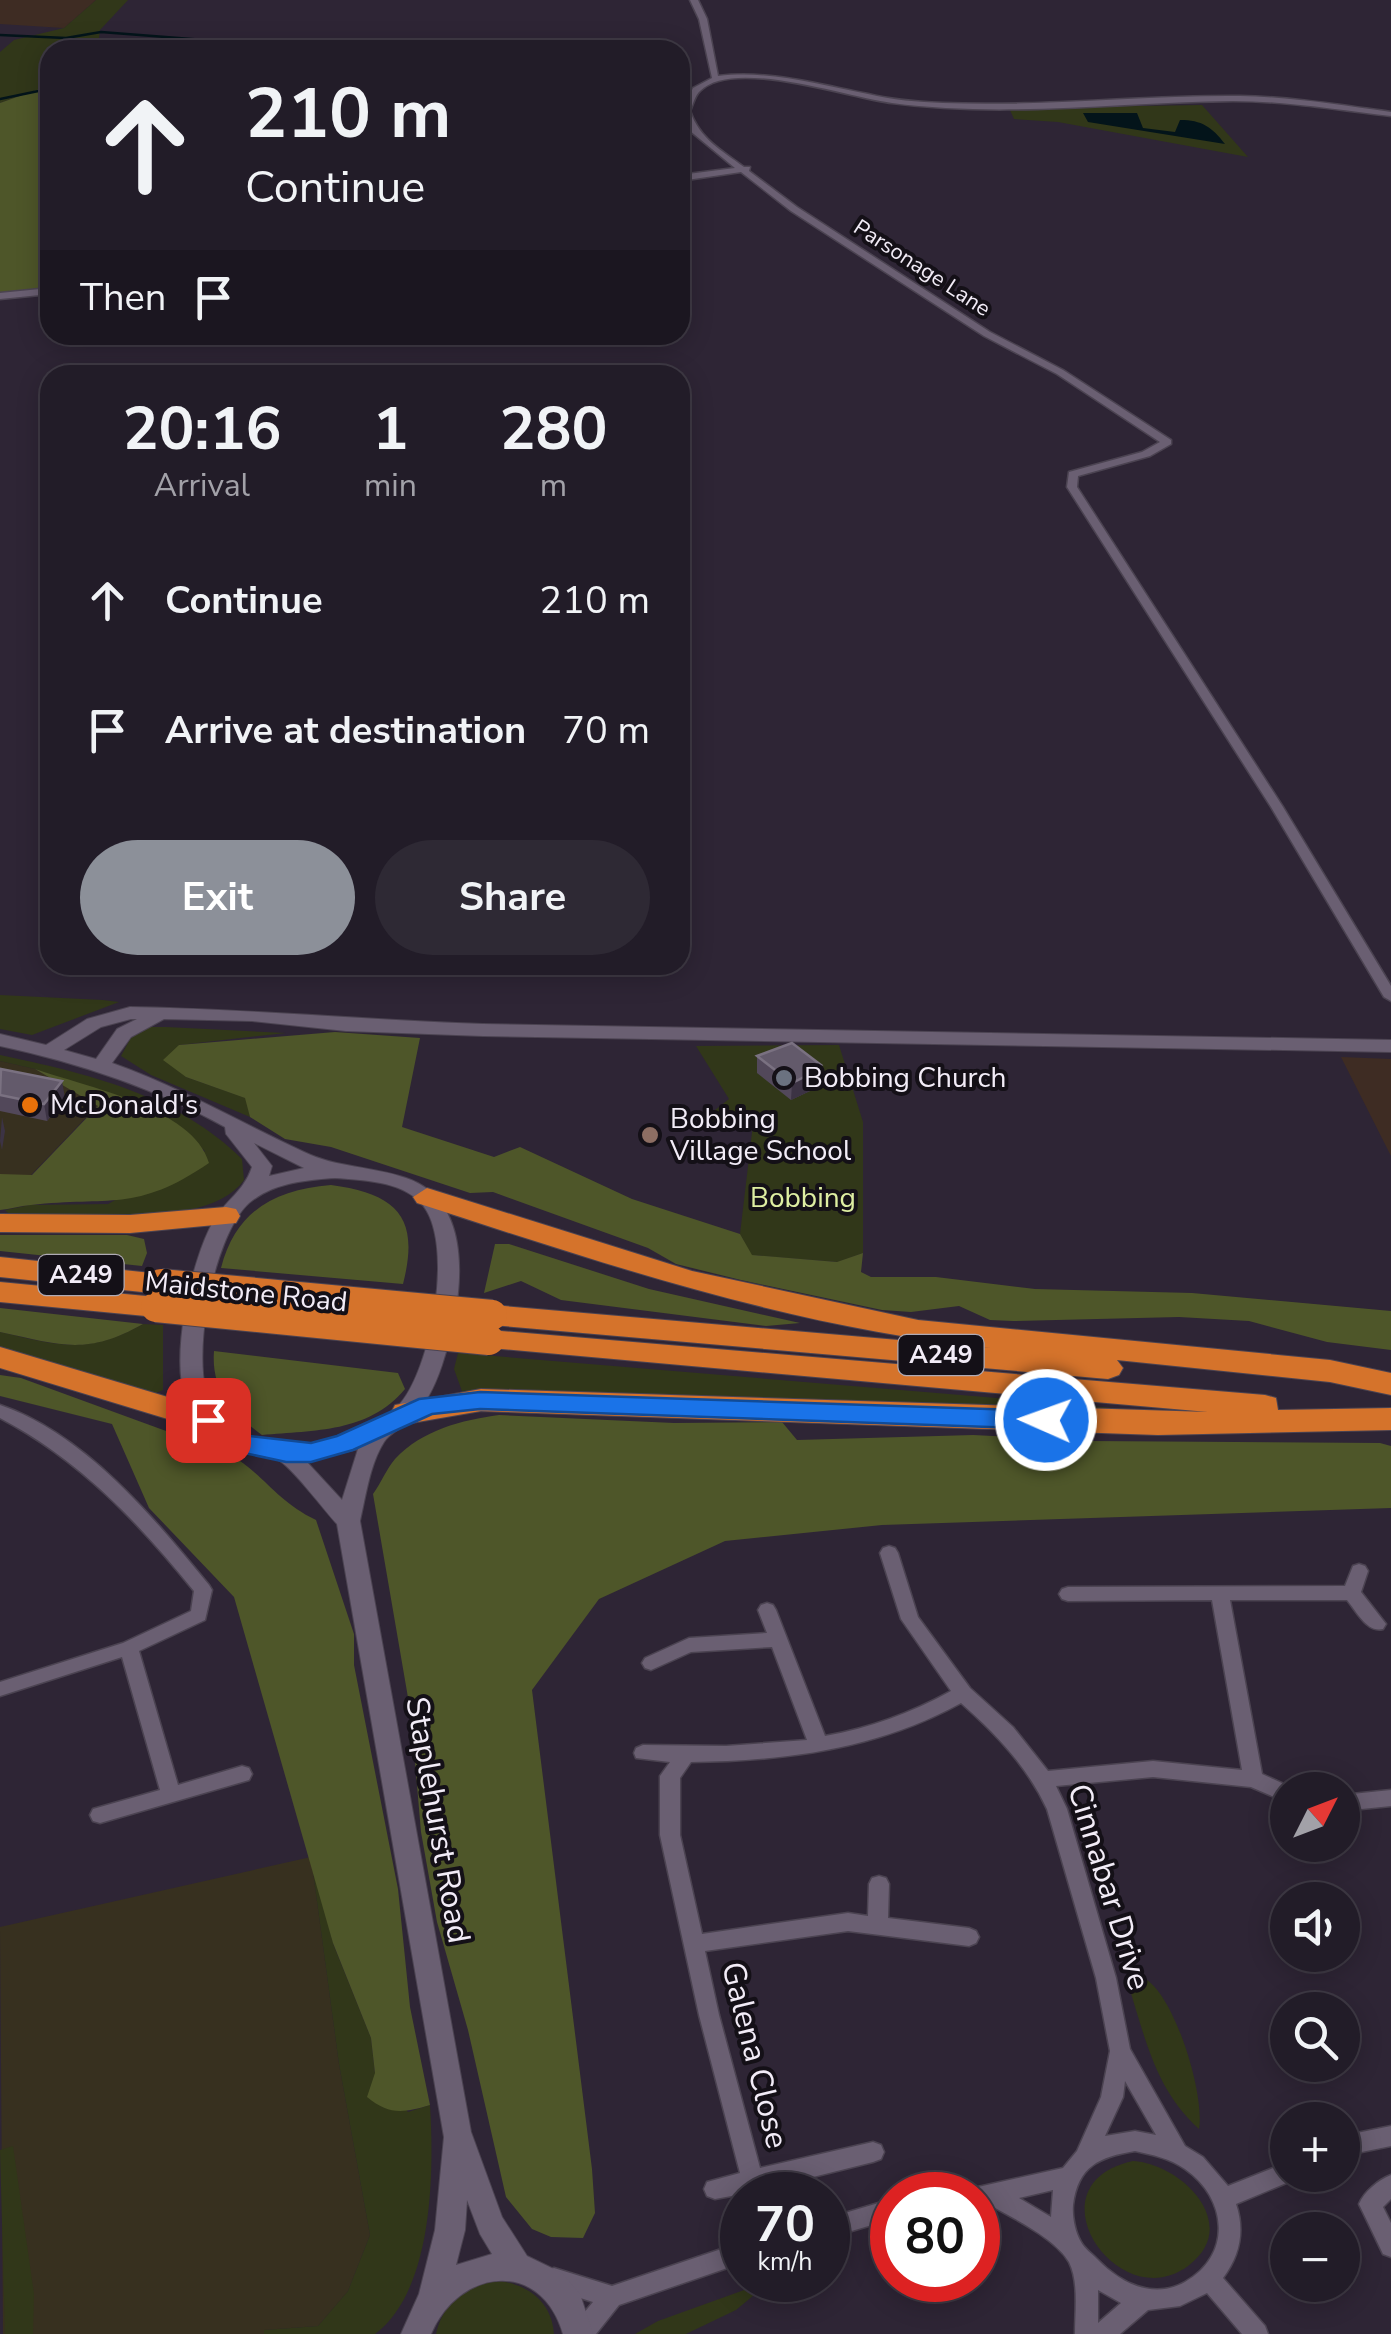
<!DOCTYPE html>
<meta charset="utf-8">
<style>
:root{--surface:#221c28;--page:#2e2934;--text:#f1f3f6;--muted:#a2a1a8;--line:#3f3a45;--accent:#8c9099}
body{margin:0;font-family:"Nunito Sans",sans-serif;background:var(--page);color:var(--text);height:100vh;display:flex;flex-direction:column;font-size:38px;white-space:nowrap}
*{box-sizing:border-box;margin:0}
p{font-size:32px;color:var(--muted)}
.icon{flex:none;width:55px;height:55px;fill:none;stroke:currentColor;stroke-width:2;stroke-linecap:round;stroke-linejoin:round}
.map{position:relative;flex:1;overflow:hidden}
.drawer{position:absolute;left:40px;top:365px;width:650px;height:610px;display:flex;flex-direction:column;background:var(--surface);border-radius:30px;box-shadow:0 5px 25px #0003,0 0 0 2px var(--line)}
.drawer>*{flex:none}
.hud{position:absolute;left:40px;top:40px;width:650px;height:305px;border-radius:30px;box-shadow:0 5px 25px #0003,0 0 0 2px var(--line);background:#221c28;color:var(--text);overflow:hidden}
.needle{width:65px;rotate:48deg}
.fabs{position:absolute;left:1270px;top:1772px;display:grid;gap:20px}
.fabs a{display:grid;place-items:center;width:90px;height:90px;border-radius:50%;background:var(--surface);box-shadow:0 5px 25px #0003,0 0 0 2px var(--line);font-size:50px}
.speed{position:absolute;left:720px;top:2172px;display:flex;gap:20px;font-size:50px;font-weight:700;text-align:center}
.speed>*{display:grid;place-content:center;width:130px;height:130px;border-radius:50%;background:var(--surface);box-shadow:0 5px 25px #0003,0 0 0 2px var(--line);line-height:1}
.speed small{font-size:25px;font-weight:400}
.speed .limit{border:15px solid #d22;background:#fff;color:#111}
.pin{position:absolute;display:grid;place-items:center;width:85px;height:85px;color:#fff;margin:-42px;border-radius:20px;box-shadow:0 5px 15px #0006}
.me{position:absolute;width:110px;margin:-55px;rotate:272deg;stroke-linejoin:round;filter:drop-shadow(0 0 8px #0008)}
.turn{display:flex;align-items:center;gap:35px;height:210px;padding:0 40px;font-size:45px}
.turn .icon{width:130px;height:130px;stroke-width:2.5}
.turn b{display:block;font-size:70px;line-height:85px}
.then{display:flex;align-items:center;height:95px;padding:0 40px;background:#0003;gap:20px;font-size:38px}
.eta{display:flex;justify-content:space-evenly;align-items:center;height:170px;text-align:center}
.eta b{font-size:60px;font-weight:700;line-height:70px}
.cta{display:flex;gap:20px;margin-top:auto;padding:20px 40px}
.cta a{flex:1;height:115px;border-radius:60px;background:var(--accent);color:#fff;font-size:40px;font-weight:700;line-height:115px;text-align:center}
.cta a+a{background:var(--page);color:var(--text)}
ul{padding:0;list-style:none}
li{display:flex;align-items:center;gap:30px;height:130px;padding:0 40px}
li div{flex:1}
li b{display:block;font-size:38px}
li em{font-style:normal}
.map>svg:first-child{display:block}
</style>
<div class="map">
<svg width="1391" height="2334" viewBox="0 0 1391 2334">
<rect width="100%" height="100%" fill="#2e2535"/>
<!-- commercial -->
<path fill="#37301f" d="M0,1061L35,1069L98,1105L31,1175L0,1176Z
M311,1857L339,2064L370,2235L348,2291L318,2326L265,2330L264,2334H3L0,1927Z"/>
<!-- industrial -->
<path fill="#3e2c23" d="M0,0H96L64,28L0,24Z
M1341,1057L1391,1059V1156Z"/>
<!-- green -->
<path fill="#313719" d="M96,0H128L100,30L98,46L50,50V77L45,87L0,103V52L14,40L64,28Z
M1202,105L1248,157L1058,122L1014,119L1009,108Z
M0,995L103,1000L119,1002L32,1035L0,1029Z
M147,1027H166L286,1033L179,1045L186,1077L246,1098L250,1117L151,1075L121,1056L134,1032Z
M839,1045L863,1122V1253L838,1262L751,1255L740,1234L753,1124L701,1121L729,1099L696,1046Z
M0,1055C86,1073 178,1095 242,1159L244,1180C209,1231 65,1216 8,1213L5,1210L30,1205L108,1204L205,1151L146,1103L115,1098L35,1069L0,1061Z
M143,1324L163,1325V1390L156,1393L0,1351V1332C60,1346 87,1355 143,1324Z
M458,1353L1151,1411L463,1394L454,1369Z
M311,1857L334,1946L371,2038L375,2073L408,2112L430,2105C434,2170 434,2290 375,2334H264V2330L318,2326L348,2291L370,2235L339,2064Z
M1147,1980C1176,2000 1205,2095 1199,2129C1156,2090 1146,2041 1129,1987L1130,1982L1135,1986Z
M13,2146L34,2294L33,2334H5L0,2150Z
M1133,2161C1182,2164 1243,2225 1188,2266C1118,2318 1027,2184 1133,2161Z
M772,2280L736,2310L686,2334H635L658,2321Z
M501,2281C530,2286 552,2303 554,2334H436C444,2301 467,2283 501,2281Z"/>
<!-- forest -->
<path fill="#4e5629" d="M45,87L50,91V288L0,293V103Z
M335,1032L420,1038L402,1127L494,1157L520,1147L632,1199L740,1234L752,1255L837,1262L863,1253L861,1272L871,1277H936L1035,1289L1192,1293L1391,1311V1350L1327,1342L1249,1321L1179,1317L1013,1321L990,1320L959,1306L911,1312L882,1310L741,1280L676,1264L648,1248L493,1192L470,1193L331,1147L285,1139L250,1117L245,1098L186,1077L163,1060L179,1045Z
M35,1069C84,1086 194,1108 209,1163C136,1213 109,1196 31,1205C20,1206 10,1209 0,1210V1174L32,1175L98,1106Z
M331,1185C398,1194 420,1218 403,1284L221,1268C236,1210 275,1190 331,1185Z
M0,1235H127L144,1239L147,1253L142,1266L0,1251Z
M495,1244H509L649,1289L800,1323L766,1326L561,1300L521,1281L484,1293Z
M0,1308L143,1324C86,1356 61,1345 0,1332Z
M214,1351L398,1373L405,1389C368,1433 315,1430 262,1435C232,1413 211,1390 214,1351Z
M0,1375L21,1378L229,1454C264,1474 276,1501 316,1520L354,1634V1665L398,1889L410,2007L430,2105C403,2113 389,2115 367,2097L375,2073L371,2038L333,1943L234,1597L149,1508L112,1424L0,1396Z
M499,1415L674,1423L782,1422L797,1440L973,1435L1088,1441L1380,1443L1391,1446V1508L882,1525L725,1541L599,1599L532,1690L592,2169L595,2213L583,2238L551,2237L532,2229L506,2197L468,2030L437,1922L421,1832L411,1715L373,1494C381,1483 387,1468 395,1459C422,1430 462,1420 499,1415Z"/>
<!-- water -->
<path fill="#03141a" d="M1083,113H1137L1143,128L1175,132L1180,120C1202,120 1212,127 1225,144L1088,122Z"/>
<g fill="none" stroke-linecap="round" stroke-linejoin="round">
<!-- stream -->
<path stroke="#03141a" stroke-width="2.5" d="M0,35L66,38L101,32L333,50
M0,99L48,89"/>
<!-- street casing -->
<g stroke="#4b4351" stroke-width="3">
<path id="street" d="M690,0H698L707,19L718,76C770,70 817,84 868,94C892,100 918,102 943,103C1042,107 1141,95 1240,96C1291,97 1340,105 1391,112V116C1338,110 1286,101 1233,101C1120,102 1005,118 892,103C849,98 733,57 700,91C695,95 693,105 690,111C700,139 721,150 744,167H750L749,171L797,207L990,332L1063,370L1171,440V444L1150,456L1078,476L1077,487L1283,807L1391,986V1001L1384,997L1271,807L1067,487L1069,472L1142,452L1160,442L1057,374L984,336L791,211L741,172L680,181V175L735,168L689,130L682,111L693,88L712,78L699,19Z
M50,288V294L0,299V293Z
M0,1405C85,1434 154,1518 209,1585L212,1590L205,1620L139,1651L178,1785L242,1766L249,1768L252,1774L249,1780L100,1823L93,1821L90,1815L93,1809L160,1790L122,1657L0,1696V1682L123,1643L191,1611L194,1591C138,1522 80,1460 0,1418Z
M889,1546L895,1548L898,1553L918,1617L970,1688L1013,1727L1048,1771L1153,1761L1242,1770L1212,1600L1068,1601L1062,1599L1059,1594L1062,1589L1068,1587L1345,1586L1353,1566L1359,1564L1365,1566L1368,1571L1361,1592L1386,1624L1383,1629C1367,1633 1357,1612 1347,1600H1230L1262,1774L1295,1789L1288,1790V1803L1251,1787L1153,1777L1056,1786L1067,1809L1116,1978L1130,2049L1185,2146L1203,2157L1228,2186L1288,2162V2175H1298L1296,2179L1236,2204C1245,2231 1240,2255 1223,2278L1265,2326L1268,2334H1242L1207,2293L1180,2306L1148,2310L1120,2334H1075C1075,2311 1079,2282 1069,2262C1056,2239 1013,2218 990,2205L978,2207V2195H968L970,2190L978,2187L1063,2168L1077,2151L1101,2097L1110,2051L1096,1978L1047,1809C1027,1766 996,1734 961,1703C877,1749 786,1761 691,1762L680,1778V1835L702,1934L848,1913L868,1916L869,1884L872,1878L879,1876L886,1878L889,1884L888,1918L969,1928L976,1931L979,1937L976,1943L969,1946L848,1931L705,1951L719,2015L760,2168L873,2142L881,2145L884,2152L881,2159L873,2162L753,2192L715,2199L707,2196L704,2189L707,2182L740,2173L699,2015L660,1835V1776L670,1762L636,1758L634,1753L636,1748L643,1745L726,1746L807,1740L772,1647L691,1652L651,1670L645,1668L642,1663L645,1658L689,1638L767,1633L758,1610L761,1605L767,1603L773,1605L776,1610L825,1736C870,1728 911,1713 951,1691L901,1619L880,1553L883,1548ZM1125,2081L1156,2135L1135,2131L1105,2136L1123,2097ZM1135,2151C1153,2155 1169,2158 1185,2169C1227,2198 1233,2255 1185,2282C1153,2300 1120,2283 1097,2259C1092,2254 1084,2248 1081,2242C1075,2232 1072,2216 1073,2205C1078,2166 1099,2157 1135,2151ZM1053,2190L1051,2217L1019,2198ZM1098,2290L1121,2303L1098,2323Z
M1391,1790V1806L1342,1811V1795Z
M1391,2126V2146L1342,2156V2136Z
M1391,2175V2199L1383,2207L1391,2223V2257L1383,2254L1359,2204C1364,2192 1378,2180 1391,2175Z
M892,2199V2219L828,2238V2218Z
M742,2242V2263L619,2305L596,2334H570L573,2326L593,2302L546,2287L543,2279L546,2271L554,2268L612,2286Z"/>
</g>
<!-- secondary casing -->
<g stroke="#4b4351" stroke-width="2">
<path id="secondary" d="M130,1007C248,1009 365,1020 483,1024L1391,1040V1052L483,1036L346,1031L252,1021L164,1019L131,1037L112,1063C180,1087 239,1122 304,1152C337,1168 372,1166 406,1178C480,1203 461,1308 442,1365C435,1386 424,1409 407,1423C400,1429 389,1434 384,1442C370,1464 366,1495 360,1521L471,2132L502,2217L527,2256L562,2273L580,2294L593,2334H563C541,2258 459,2268 431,2334H401L419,2294L435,2230L444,2137L337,1524C323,1509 295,1471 280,1461C265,1452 235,1455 215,1439C202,1430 193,1417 187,1403C169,1360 191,1261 213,1222C226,1199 243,1193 252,1167L226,1134L225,1127C154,1088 79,1063 0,1046V1034L46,1045L87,1019ZM131,1019H137L117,1029L96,1059L64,1050L101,1027ZM254,1143L304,1168L269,1176L272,1166ZM335,1178C362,1180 401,1181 421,1203C456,1241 431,1370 399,1405C374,1433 325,1448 288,1445C261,1443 230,1435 214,1412C186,1371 213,1235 249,1203C273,1183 305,1180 335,1178ZM358,1449L342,1500L306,1461ZM467,2200L480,2234L492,2254L456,2265L465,2230Z"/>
</g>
<!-- highway casing -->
<g stroke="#4b4351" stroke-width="2">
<path id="highway" d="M427,1188L692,1271L918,1320L1330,1360L1391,1373V1395L1330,1382L1117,1360L1123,1368L1119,1375L1108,1379L492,1325L477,1315L492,1305L991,1348C794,1328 605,1264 417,1203L413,1197Z
M226,1207L236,1209L240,1216L236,1223L130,1233L0,1232V1214L130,1215Z
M0,1257L161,1274L175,1284L161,1294L0,1277Z
M0,1282L156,1297L171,1307L156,1317L0,1302Z
M489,1330L1265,1395L1276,1398L1278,1410L1391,1408V1430L1158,1435L481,1411L406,1424L395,1421L391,1413L395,1405L481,1389L1208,1412L479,1347L474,1340L479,1333Z
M0,1347L218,1412L222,1420L218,1428L207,1431L0,1368Z"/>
</g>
<!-- street -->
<use href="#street" fill="#6a5f72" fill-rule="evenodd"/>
<!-- secondary -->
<use href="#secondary" fill="#6a5f72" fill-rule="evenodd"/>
<!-- highway -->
<use href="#highway" fill="#d5732b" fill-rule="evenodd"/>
<!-- highway-bridge casing -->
<g stroke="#4b4351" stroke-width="32" stroke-linecap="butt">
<path id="highway-bridge" d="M161,1284L492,1315
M156,1307L489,1340"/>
</g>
<!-- highway-bridge -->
<use href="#highway-bridge" stroke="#d5732b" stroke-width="30"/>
</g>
<!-- wall -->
<path fill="#52485a" d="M757,1056L821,1065L820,1082L810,1087V1091L791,1100L757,1073Z
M0,1069L65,1098L47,1121L0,1111Z"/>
<!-- shaded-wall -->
<path fill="#3c3344" d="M821,1065L820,1082L810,1087V1091L791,1100L792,1083L807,1072Z
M62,1081L65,1098L47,1121L44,1104Z
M2,1117L5,1131L2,1150L0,1141Z"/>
<!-- building -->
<path fill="#635a6b" stroke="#7a7181" stroke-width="2.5" d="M792,1043L821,1065L807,1072L810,1074L792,1083L757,1056Z
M1,1069L62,1081L44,1104L0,1095Z"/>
<!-- route -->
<path fill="#1a73e8" stroke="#114b97" stroke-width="2.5" d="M480,1392L1046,1411L1059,1420L1046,1429L480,1409L432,1414L353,1450L311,1462H286L235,1451L214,1441L195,1420L208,1410L250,1436L311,1443L337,1436L419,1399Z"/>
<!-- markers -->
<circle fill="#6b7280" stroke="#141017" stroke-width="4" cx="784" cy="1078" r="10"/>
<circle fill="#e8710a" stroke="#141017" stroke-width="4" cx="30" cy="1105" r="10"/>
<circle fill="#8d6e63" stroke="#141017" stroke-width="4" cx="650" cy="1135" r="10"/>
<g text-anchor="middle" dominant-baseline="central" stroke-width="8" stroke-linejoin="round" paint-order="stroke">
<!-- far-street labels -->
<g font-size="22" fill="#f2ecf7" stroke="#141017">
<text transform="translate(922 268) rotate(33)">Parsonage Lane</text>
</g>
<!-- shield labels -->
<g fill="#141017" stroke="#afaab4" stroke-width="2.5">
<rect x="38.5" y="1255" width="85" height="40" rx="8"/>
<rect x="898.5" y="1335" width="85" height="40" rx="8"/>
</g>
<g font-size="25" font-weight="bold" fill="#f2ecf7">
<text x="81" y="1275">A249</text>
<text x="941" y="1355">A249</text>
</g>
<!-- poi labels -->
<g font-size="28" fill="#f2ecf7" stroke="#141017" text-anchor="start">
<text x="804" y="1078">Bobbing Church</text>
<text x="50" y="1105">McDonald's</text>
<text x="670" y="1119">Bobbing<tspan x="670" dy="32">Village School</tspan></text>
</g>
<!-- park labels -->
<g font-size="28" fill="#deeea2" stroke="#141017">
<text x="803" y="1198">Bobbing</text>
</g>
<!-- street labels -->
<g font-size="28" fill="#f2ecf7" stroke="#141017">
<text transform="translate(246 1292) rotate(6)">Maidstone Road</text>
</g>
<!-- near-street labels -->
<g font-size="32" fill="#f2ecf7" stroke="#141017">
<text transform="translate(438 1820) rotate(80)">Staplehurst Road</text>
<text transform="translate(1109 1887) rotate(73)">Cinnabar Drive</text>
<text transform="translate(755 2055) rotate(76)">Galena Close</text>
</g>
</g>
</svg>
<div class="fabs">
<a><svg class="needle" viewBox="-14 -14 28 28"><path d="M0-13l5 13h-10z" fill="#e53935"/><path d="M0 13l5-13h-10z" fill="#a2a1a8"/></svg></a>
<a><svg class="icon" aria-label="sound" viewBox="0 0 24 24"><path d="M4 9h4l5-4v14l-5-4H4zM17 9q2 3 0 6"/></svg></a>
<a><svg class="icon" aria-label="search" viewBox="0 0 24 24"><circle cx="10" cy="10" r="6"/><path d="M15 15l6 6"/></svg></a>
<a>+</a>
<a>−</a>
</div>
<div class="speed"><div>70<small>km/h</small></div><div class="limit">80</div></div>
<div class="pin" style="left:208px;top:1420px;background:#d93025"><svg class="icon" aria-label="arrive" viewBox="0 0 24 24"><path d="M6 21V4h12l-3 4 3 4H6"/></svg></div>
<svg class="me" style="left:1046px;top:1420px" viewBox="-20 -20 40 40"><circle r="17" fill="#1a73e8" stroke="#fff" stroke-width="3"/><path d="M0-11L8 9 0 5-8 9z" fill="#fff"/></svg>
<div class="hud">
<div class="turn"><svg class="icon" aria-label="ahead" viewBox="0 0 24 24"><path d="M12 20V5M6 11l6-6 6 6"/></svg><div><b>210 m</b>Continue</div></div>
<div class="then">Then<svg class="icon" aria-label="arrive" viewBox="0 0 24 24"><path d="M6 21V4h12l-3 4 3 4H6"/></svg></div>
</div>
<section class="drawer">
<div class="eta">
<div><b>20:16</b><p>Arrival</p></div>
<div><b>1</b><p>min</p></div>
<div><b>280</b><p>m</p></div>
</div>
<ul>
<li><svg class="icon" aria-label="ahead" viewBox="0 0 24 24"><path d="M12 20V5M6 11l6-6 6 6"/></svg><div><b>Continue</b></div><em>210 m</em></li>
<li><svg class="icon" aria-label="arrive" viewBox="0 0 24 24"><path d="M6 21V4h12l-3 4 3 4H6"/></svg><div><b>Arrive at destination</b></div><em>70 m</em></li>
</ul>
<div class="cta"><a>Exit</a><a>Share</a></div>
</section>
</div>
